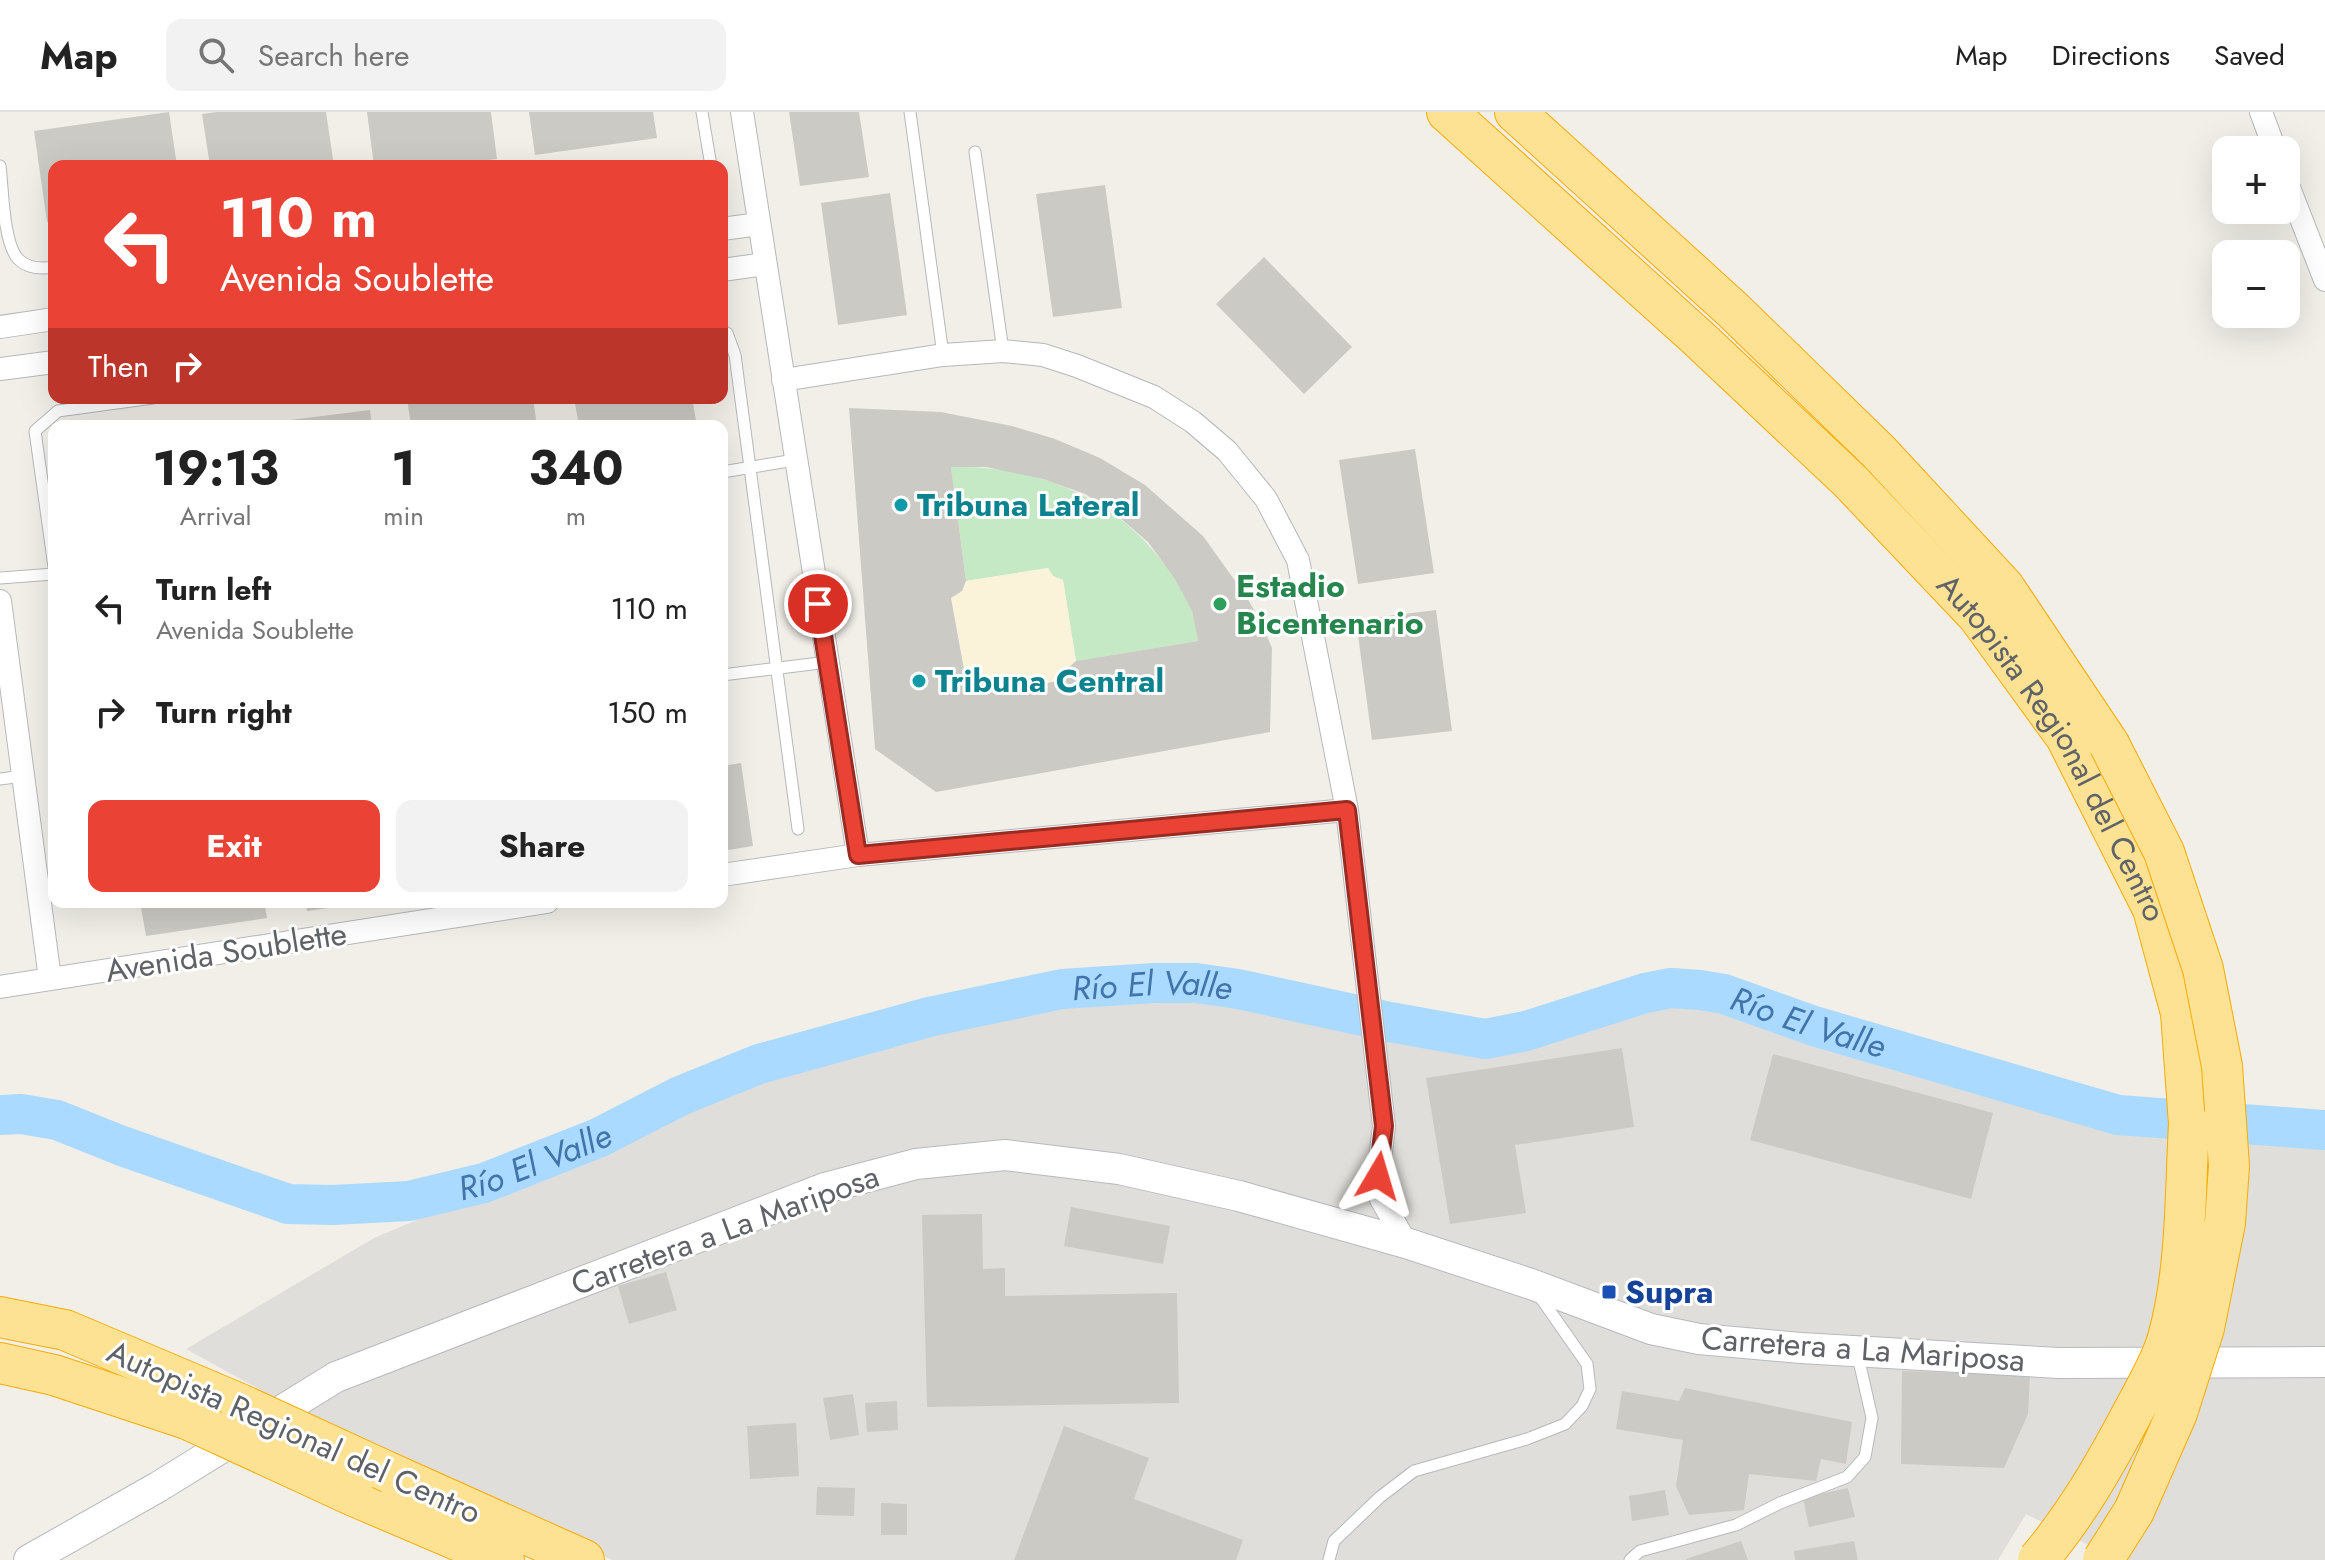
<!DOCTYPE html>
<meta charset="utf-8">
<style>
:root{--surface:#fff;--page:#f2f2f2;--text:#222;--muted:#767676;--line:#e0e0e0;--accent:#ea4335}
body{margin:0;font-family:Jost,sans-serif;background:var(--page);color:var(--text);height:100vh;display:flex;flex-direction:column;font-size:30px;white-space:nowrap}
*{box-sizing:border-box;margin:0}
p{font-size:26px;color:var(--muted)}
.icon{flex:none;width:44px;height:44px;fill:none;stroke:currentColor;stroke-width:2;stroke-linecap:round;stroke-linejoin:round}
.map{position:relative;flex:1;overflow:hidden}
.side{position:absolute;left:48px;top:308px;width:680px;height:488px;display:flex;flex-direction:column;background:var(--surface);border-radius:16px;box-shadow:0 8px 32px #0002}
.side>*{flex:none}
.banner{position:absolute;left:48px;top:48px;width:680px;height:244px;border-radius:16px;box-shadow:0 8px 32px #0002;background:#ea4335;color:#fff;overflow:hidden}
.fabs{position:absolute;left:2212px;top:24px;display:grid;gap:16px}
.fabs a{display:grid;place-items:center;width:88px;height:88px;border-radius:16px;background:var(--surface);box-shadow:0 8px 32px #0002;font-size:40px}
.pin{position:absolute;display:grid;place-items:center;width:68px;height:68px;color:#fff;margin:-34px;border:4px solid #fff;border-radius:50%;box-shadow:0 2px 8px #0007}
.me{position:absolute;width:88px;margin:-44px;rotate:7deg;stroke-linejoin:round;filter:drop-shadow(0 0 6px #0008)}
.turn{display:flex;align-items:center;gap:28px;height:168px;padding:0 40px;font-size:36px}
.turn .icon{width:104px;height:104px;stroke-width:2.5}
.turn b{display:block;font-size:56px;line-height:68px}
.then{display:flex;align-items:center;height:76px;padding:0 40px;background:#0003;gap:16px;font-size:30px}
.eta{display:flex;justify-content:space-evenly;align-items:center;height:136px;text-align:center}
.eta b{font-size:48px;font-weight:700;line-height:56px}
.button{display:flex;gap:16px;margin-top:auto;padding:16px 40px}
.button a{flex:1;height:92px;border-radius:16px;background:var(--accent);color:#fff;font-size:32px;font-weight:700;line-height:92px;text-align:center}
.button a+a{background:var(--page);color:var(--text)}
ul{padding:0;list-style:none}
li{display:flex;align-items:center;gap:24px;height:104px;padding:0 40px}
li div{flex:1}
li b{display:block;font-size:30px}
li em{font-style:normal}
header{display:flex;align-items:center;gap:48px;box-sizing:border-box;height:112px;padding:0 40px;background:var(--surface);border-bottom:2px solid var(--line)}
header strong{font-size:38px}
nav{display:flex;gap:44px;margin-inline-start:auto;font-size:28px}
.search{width:560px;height:72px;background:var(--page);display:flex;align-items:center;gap:20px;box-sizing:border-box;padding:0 28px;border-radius:16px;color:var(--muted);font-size:30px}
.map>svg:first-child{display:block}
</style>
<header>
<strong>Map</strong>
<div class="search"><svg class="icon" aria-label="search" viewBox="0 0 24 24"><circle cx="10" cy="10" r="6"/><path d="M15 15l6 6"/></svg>Search here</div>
<nav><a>Map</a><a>Directions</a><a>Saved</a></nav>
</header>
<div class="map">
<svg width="2325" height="1448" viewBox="0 0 2325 1448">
<rect width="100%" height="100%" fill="#f1efe8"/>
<!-- industrial -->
<path fill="#e0deda" d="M1652,872L1693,879L1762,905L1821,923L2115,1000L2325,1028V1448H2119L2026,1402L1998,1448H612L346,1325L186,1237L374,1126L541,1056L709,968L803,935L977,887L1089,874L1167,877L1412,915L1490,921L1627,874Z"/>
<!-- green -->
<path fill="#c5e8c5" d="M951,355C1034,353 1114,384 1164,452C1175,466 1187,482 1192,499C1195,509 1196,520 1198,529L1076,549L1063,468L1053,464L1048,456L966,469Z"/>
<!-- sand -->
<path fill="#fbf3d9" d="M1048,456L1053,464L1063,468L1076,549L1068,556L1065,568L988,580L979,568L965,563L951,486L962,479L966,469Z"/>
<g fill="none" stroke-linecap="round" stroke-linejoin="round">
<!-- river -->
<path stroke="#aadaff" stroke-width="40" id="s1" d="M0,1003L21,1002L57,1008L122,1034L288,1092L333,1093L409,1089L484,1071L598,1026L680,984L759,952L929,905L1062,877L1154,871H1196L1238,877L1390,910L1485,927L1526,919L1645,881L1671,876L1700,878L1724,882L1814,914L2118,1003L2325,1018"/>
</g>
<!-- building -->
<path fill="#cccac5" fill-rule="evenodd" d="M169,0L177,54H54V109L47,110L34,19Z
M217,0H326L334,54H210L202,2Z
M367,0H491L497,47L441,54H374Z
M529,0H653L657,26L535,43Z
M789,0H859L869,65L800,74Z
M1105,73L1122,196L1053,205L1036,82Z
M890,81L907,203L838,213L821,91Z
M1264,145L1352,235L1304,282L1216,192Z
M407,286H533L537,314H411Z
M574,286H692L697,314H579Z
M849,296L941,300L1012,314L1055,327L1100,346L1145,373L1203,424L1246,484L1261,510L1272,536L1270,620L936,680L875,637ZM951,355H986L1043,367L1085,382L1112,399L1148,430L1175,467L1192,499L1198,529L1076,549L1068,556L1065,568L988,580L979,567L965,563L951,486L962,479L966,469Z
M370,298L372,314H258V312Z
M1415,337L1434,461L1358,472L1339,348Z
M1436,498L1452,619L1372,628L1356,508Z
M741,651L753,734L722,739V654Z
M140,790H264L267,806L146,824Z
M306,790H355V792L307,799Z
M1622,936L1634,1015L1515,1033L1526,1101L1450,1112L1426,966Z
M1773,942L1993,1001L1971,1087L1750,1028Z
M1071,1095L1170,1114L1163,1152L1064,1134Z
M982,1102L983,1157L1005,1156V1184L1177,1181L1179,1291L927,1295L922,1103Z
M666,1160L677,1198L629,1212L618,1174Z
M1902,1259L2030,1263L2028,1302L2004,1356L1901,1352Z
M1685,1276L1852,1310L1846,1352L1821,1347L1816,1369L1749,1362L1744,1398L1689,1403L1676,1374L1683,1328L1616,1317L1622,1279L1679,1289Z
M853,1282L859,1323L830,1328L823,1286Z
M897,1289L898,1318L867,1320L865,1291Z
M796,1311L799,1364L750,1367L747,1314Z
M1064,1314L1149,1346L1134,1387L1243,1428L1236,1448H1014Z
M817,1375L855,1376L854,1404L816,1403Z
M1848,1376L1855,1405L1809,1415L1803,1386Z
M1665,1378L1669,1403L1632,1409L1629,1384Z
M881,1391L907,1392V1423H881Z
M1741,1429L1748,1448H1686V1447Z
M1854,1429L1858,1448H1795L1794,1439Z"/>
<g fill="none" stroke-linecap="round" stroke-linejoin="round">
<!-- lane casing -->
<g stroke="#b5b8bc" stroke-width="13">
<path id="lane" d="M702,0L711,54
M910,0L943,243
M975,40L1003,239
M0,54C3,77 3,130 18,147C28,157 42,157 54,155
M722,219L727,221L735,243L798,717
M722,360L795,348
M54,455L35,319L58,299L153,286
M0,466L54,462
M722,563L828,550
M0,667L23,664
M1329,1448L1334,1429L1380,1385L1414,1359L1527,1327L1565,1312L1582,1294L1590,1277L1587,1252L1538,1182
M1630,1448L1640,1439L1736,1413L1780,1391L1847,1365L1865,1345L1872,1306L1857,1240"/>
</g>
<!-- street casing -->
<g stroke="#b5b8bc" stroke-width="24">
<path id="street" d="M742,0L858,743
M2261,0L2275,38
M2286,68L2325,168
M722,117L759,112
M722,158L765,152
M0,215L54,207
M0,257L54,250
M783,268L943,243L1003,239L1043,243L1077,254L1154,285L1193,310L1227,339L1266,387L1298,448L1347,698L1384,1014L1378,1064L1381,1087L1406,1131
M0,489L50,867
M722,763L858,743L1347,698
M0,875L547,790"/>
</g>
<!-- secondary casing -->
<g stroke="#b6babf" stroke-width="32">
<path id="secondary" d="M29,1448L158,1375L336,1265L825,1076L916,1052L1005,1043L1119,1057L1239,1084L1406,1131L1531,1172L1651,1217L1699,1227L1801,1236L2059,1251L2325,1250"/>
</g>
<!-- highway casing -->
<g stroke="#f9ab00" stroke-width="42">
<g id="highway">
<path id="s2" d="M1447,0L1697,225L1850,369L1978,504L2066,625L2153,797L2181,901L2189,1012"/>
<path d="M1515,0L1733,198L1879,340L2004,475L2109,632"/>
<path d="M0,1205L65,1218L240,1292"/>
<path d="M0,1251L54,1263L187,1307"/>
<path d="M390,1361L584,1448"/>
<path d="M354,1384L504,1448"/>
</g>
</g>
<!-- lane -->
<use href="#lane" stroke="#fff" stroke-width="11"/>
<!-- street -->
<use href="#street" stroke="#fff" stroke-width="22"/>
<!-- secondary -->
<use href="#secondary" stroke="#fff" stroke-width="30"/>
<!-- highway -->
<use href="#highway" stroke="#fde293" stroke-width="40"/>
<!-- highway-bridge casing -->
<g stroke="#f9ab00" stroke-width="42" stroke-linecap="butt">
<path id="highway-bridge" d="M240,1292L390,1361
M187,1307L354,1384
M2038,1448C2077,1402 2106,1351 2134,1298C2146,1275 2161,1251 2168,1226C2187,1157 2185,1082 2189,1012
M2103,1448L2134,1399L2177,1301L2204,1216L2225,1111L2229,1054L2222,954L2203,857L2164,740L2109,632"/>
</g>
<!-- highway-bridge -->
<use href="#highway-bridge" stroke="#fde293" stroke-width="40"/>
</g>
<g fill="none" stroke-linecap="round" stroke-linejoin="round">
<!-- route casing -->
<g stroke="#982c22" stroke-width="20">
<path id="route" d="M818,492L858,743L1347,698L1384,1014L1378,1064"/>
</g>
<!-- route -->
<use href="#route" stroke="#ea4335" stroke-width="14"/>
</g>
<!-- markers -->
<g fill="#0f9aa8" stroke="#fff" stroke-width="3">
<circle cx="901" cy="393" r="8"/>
<circle cx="919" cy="569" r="8"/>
</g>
<circle fill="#2e9e5b" stroke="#fff" stroke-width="3" cx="1220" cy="492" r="8"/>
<rect fill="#1a4fb4" stroke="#fff" stroke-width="3" x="1601" y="1172" width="16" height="16" rx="4"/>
<g text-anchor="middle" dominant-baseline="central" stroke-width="6" stroke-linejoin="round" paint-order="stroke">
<!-- culture labels -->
<g font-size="32" font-weight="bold" fill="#0d838f" stroke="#fff" text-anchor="start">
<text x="917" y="393">Tribuna Lateral</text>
<text x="935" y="569">Tribuna Central</text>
</g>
<!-- leisure labels -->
<g font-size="32" font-weight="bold" fill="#27864d" stroke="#fff" text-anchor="start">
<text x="1236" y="474">Estadio<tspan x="1236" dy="37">Bicentenario</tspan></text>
</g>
<!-- street labels -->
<g font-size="32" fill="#5f6368" stroke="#fff">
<text stroke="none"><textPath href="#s2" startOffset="884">Autopista Regional del Centro</textPath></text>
<text transform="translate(226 840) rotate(-9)">Avenida Soublette</text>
<text transform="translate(725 1118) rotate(-20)">Carretera a La Mariposa</text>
<text transform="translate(1863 1237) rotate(4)">Carretera a La Mariposa</text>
<text transform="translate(294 1320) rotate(24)">Autopista Regional del Centro</text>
</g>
<!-- transit labels -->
<g font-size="32" font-weight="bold" fill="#164399" stroke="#fff" text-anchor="start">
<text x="1625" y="1180">Supra</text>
</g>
<!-- water labels -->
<g font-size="34" font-style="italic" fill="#4174aa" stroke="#fff">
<text stroke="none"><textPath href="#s1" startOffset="1204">Río El Valle</textPath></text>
<text stroke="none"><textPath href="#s1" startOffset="1878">Río El Valle</textPath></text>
<text stroke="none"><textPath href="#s1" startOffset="556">Río El Valle</textPath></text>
</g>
</g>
</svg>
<div class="fabs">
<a>+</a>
<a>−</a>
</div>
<div class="pin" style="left:818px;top:492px;background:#d93025"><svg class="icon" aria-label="arrive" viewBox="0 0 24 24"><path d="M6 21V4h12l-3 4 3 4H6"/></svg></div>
<svg class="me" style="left:1378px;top:1064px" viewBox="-20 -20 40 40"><path d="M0-17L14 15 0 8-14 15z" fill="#ea4335" stroke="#fff" stroke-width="4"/></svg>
<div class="banner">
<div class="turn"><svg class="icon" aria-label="left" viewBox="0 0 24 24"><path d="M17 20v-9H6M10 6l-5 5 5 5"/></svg><div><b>110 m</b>Avenida Soublette</div></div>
<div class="then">Then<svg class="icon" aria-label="right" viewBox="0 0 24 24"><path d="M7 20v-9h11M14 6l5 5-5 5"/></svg></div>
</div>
<section class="side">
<div class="eta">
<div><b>19:13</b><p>Arrival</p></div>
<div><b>1</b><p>min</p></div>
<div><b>340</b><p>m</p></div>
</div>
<ul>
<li><svg class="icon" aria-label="left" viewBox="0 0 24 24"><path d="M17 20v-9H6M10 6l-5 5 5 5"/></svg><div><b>Turn left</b><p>Avenida Soublette</p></div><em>110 m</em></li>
<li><svg class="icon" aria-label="right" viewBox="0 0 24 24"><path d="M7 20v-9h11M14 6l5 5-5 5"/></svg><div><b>Turn right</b></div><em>150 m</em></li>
</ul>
<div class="button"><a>Exit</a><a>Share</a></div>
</section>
</div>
